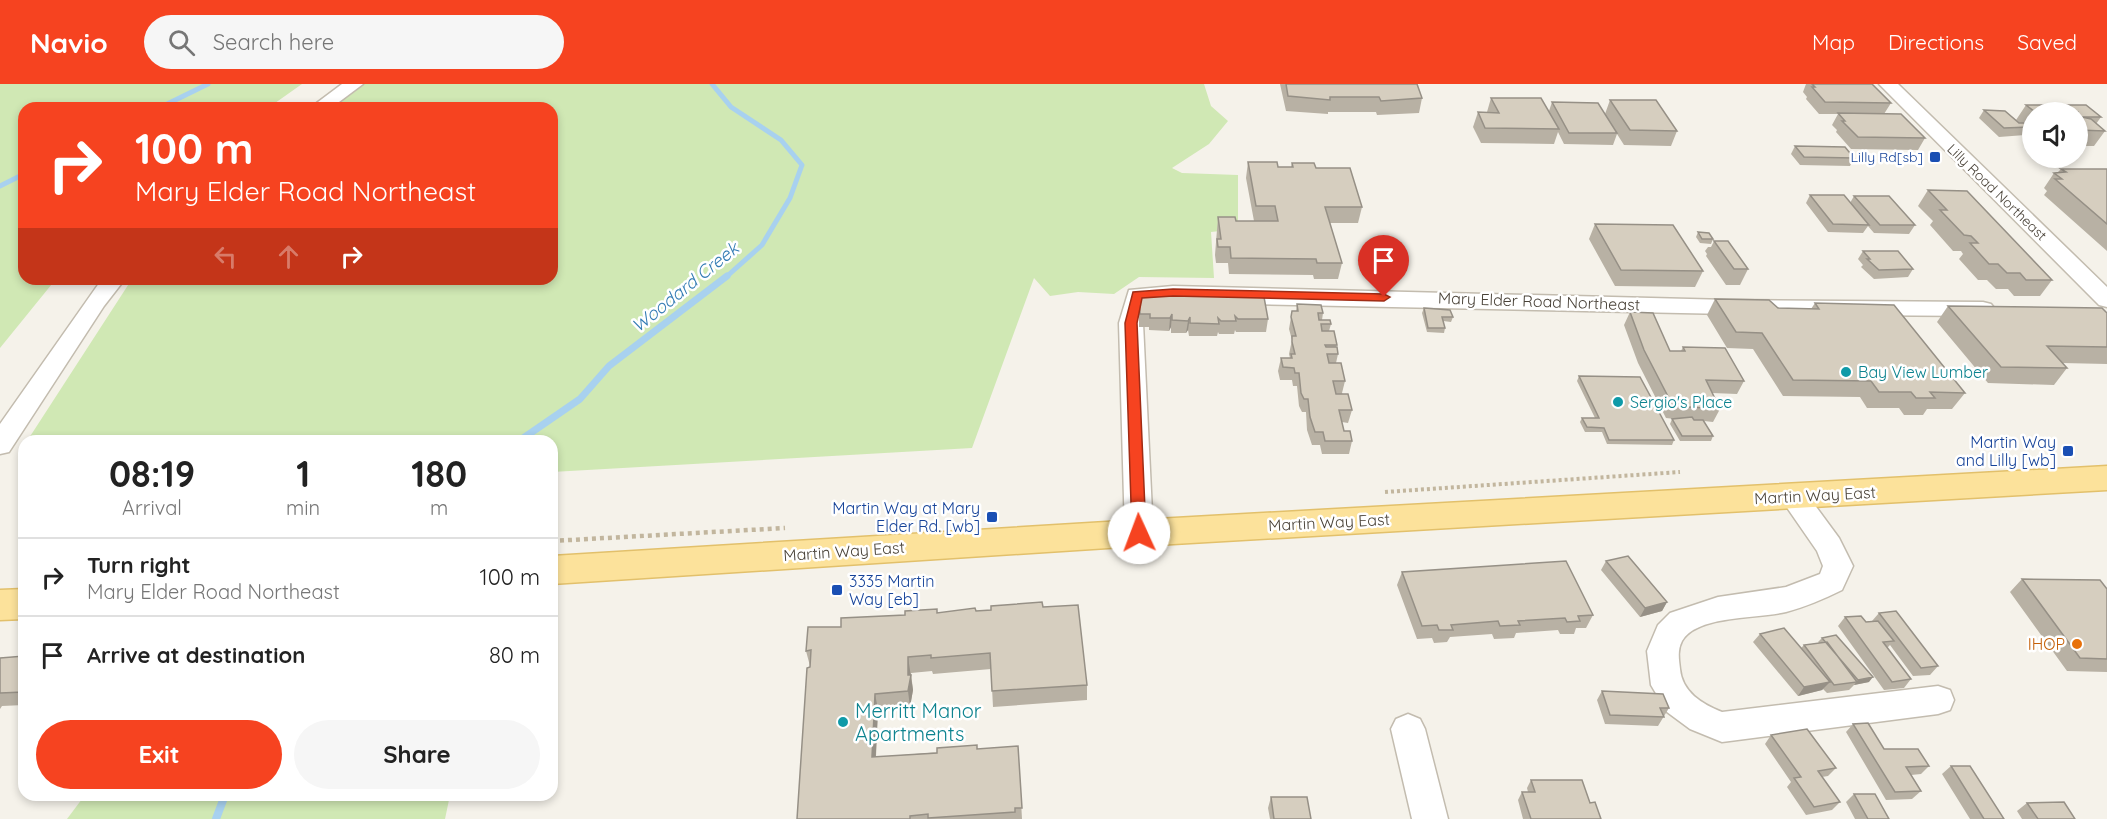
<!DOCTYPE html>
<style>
:root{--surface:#fff;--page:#f6f6f6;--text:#222;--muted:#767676;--line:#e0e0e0;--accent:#f64320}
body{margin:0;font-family:Quicksand,sans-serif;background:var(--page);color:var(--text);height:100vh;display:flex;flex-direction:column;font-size:22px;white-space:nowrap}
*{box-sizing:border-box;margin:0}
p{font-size:20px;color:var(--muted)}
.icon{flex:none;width:33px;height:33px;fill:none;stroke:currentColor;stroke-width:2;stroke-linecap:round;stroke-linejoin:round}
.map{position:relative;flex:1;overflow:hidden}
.sheet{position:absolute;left:18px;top:351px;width:540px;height:366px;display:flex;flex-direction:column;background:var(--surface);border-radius:18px;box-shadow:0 3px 9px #0003}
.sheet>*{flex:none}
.banner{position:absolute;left:18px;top:18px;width:540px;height:183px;border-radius:18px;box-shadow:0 3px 9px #0003;background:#f64320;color:#fff;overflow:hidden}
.controls{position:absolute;left:2022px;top:18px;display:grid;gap:12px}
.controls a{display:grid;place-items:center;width:66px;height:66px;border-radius:50%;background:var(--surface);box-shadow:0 3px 9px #0003;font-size:30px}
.pin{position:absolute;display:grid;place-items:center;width:51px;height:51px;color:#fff;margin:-62px -26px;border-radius:50% 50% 50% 0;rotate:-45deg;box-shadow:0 0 6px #0007}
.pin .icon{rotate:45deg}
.me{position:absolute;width:66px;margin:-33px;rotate:358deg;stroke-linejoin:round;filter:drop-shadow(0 0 4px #0008)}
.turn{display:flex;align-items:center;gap:21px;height:126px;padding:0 18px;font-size:27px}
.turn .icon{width:78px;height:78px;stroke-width:2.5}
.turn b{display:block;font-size:42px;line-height:51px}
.lanes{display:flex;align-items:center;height:57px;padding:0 18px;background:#0003;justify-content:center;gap:30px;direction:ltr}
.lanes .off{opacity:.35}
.eta{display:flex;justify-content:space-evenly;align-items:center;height:102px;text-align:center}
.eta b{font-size:36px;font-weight:700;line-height:42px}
.action{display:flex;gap:12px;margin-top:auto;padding:12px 18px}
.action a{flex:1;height:69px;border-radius:36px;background:var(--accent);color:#fff;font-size:24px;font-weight:700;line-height:69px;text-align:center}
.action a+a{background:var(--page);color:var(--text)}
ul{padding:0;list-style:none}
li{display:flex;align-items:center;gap:18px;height:78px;padding:0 18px;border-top:2px solid var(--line)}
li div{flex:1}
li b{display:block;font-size:22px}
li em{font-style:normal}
header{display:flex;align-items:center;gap:36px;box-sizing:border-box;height:84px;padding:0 30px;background:var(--accent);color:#fff}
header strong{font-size:28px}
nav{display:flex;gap:33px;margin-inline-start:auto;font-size:21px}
.search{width:420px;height:54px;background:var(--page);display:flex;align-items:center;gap:15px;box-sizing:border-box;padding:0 21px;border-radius:33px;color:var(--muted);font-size:22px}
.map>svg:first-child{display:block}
</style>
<header>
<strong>Navio</strong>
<div class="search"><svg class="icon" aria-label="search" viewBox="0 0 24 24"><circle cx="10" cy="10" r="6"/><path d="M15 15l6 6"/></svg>Search here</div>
<nav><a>Map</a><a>Directions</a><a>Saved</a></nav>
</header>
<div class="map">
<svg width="2107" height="735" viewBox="0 0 2107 735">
<rect width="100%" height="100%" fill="#f5f2ea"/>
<!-- green -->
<path fill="#d0e8b4" d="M0,0H302L268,24H24V195H56L0,264Z
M362,0H1204L1211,22L1228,37L1209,60L1172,84L1182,89L1238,91V145L1211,148L1214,194L1139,193L1114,210L1078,208L1050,212L1034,194L972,364L552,388V357H30L29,354L132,195H552V24H328Z
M85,711H450L445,735H67Z"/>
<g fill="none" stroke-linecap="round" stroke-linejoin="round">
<!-- stream-far2 -->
<path stroke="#a8d1ef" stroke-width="5" d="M712,0L731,23L781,56L802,81L790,114L762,161L725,194
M159,24L208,0
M0,102L24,90"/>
<!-- stream-far1 -->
<path stroke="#a8d1ef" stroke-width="7" d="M519,357L580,315L609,282L727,192"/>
<!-- stream -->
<path stroke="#a8d1ef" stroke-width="8" d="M216,735L225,711"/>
<!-- minor casing -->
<g stroke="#c3bcaf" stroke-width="3">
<path id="minor" d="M342,0H363L331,24H310Z
M1879,0H1898L2107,203V223L2099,221Z
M102,195H125L104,222L9,368L0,370V340Z
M1173,202L1729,216L1983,218L1991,220L1995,225L1991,230L1983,232L1729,230L1147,218L1143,239L1153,449L1149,457L1139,460L1129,457L1125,449L1119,239L1129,206Z
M1793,402L1803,405L1839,454L1853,482L1842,506C1824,515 1805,523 1786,528C1758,535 1697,531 1682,557C1677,566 1679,576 1680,585C1682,608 1702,620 1722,628L1938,602L1950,606L1954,616L1950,626L1938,630L1722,658L1690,645L1667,628L1651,601L1647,567L1658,541L1670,529L1718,513L1786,503L1820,490L1823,482L1817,467L1779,412L1783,405Z
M1408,630L1420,635L1425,645L1448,735H1412L1391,645L1396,635Z"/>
</g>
<!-- major casing -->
<g stroke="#e2c06b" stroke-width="3">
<path id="major" d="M2107,382V406L1139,462L552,500V472L1139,436Z
M24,505V535L0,536V506Z"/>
</g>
<!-- path-far1 -->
<path stroke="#c2b69e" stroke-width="4" stroke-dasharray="3 3" stroke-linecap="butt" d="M1385,408L1680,388"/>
<!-- path -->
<path stroke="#c2b69e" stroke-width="4.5" stroke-dasharray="4 4" stroke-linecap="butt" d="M552,457L785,444"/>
<!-- minor -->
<use href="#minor" fill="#fff" fill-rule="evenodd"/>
<!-- major -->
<use href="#major" fill="#fce29b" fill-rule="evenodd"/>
</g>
<!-- wall -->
<path fill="#b8b1a4" d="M1280,0H1417L1422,14L1419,29L1377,31L1376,28H1328V30L1286,27Z
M1806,0H1872L1891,19L1884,30L1925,54L1918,66L1851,65L1836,48L1837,46L1832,41L1838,30H1819L1806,15L1807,13L1803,8Z
M1491,14L1549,27L1552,18L1605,30L1610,16L1677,47L1671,62L1624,61L1617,50L1613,61L1564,60L1558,48L1554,60L1481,59L1473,43L1478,28H1487Z
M2026,21H2086L2101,33L2096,40L2105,47L2094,62H2078V28H2032V48H2030L2028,46L2025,51L1999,53L1979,34L1984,26L2005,27L2020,39L2016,36Z
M1795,62L1854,74L1850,82L1800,81L1791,70Z
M1248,78L1278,83H1291L1292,79L1316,84L1362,123L1358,139H1330L1342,179L1338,195H1314L1313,191L1229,190L1228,179H1216L1215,171L1218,133L1236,137H1254L1246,94Z
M2061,85H2107V167L2044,111L2047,107L2044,104L2054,89L2058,88Z
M1928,106L2052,196L2040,212H2014L2008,205H1996L1987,196H1978L1959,175L1963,170L1961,167H1953L1930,141L1933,137L1918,122Z
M1810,111L1850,119L1854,112L1915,141L1909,150L1874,149L1868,142L1863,149L1828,148L1806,119Z
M1595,140L1703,187L1695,203L1615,202L1589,155Z
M1698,148L1713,155L1711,160L1700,159L1696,153Z
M1714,157L1748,185L1740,201H1726L1706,172L1707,170L1705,167L1708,163H1711Z
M1863,167L1913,185L1908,193L1874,195L1861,183L1863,181L1858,175Z
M1139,210L1268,235L1266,248H1236L1235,246L1234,250H1219L1218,248L1217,252H1189L1188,246L1186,249H1171V243L1169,247L1149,246V243H1139Z
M1715,215L1778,224L1811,225L1815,219L1965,309L1952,325H1927L1923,331H1904L1899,324H1867L1860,313L1783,312L1753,265L1727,264L1707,231Z
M1297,220L1323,229L1322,236L1331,240L1329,247L1337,261L1336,263L1338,270L1336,279L1345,297L1342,309L1352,326L1348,339L1342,338L1344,347L1352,357L1349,370H1322L1320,361H1312L1307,346L1306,328H1302L1299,322L1297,302H1293L1292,296H1280L1278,287L1281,274H1290L1289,270L1292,256L1289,245L1292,227H1296Z
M1948,222L2107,229V280L2062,279L2067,284L2054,301L1988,299L1937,238Z
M1424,224L1453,233L1451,238L1443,237L1445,244L1444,249L1427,248L1422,229Z
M1630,228L1670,267H1681L1683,263L1744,297L1737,310L1712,309L1720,325L1713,338L1704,337L1713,352L1711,357H1680L1670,340L1672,335H1675L1666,334L1638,279L1624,241Z
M1579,292L1674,356L1672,361L1607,360L1602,348H1585L1580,338L1582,334H1595L1577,297Z
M1606,477L1667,518L1662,527L1640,533L1601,486Z
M1402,488L1593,531L1586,544H1576L1574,550H1560L1558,546L1516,549L1514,554L1494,555L1492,550L1450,553L1447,558L1434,559L1432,554L1417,555L1397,501Z
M2022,495L2107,505V588L2067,587L2010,508Z
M1043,523L1087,601V616L993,623L991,585L933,590L932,587L911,589L913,606L910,623L878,625L876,673L1018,662L1022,735H797L810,582L806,567L937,529Z
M1879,529L1938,582L1930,591L1913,592L1890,561L1887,564L1911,595L1904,604L1884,606L1838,542L1845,533L1866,538L1872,537Z
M1760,550L1801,564L1804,561L1819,559L1818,558L1822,554L1869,598L1854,601L1849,606L1827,609L1823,605L1822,606L1798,612L1753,558Z
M24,572V621L2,622L0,625V574Z
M1602,607L1669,624L1658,642L1605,640L1597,616Z
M1853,640L1884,665L1929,682L1921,690L1911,691L1921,707L1912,715L1886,716L1846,648Z
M1771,651L1836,684L1828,692L1822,693L1840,718L1832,726L1806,731L1787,703L1791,698L1765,660Z
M1951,682L2004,735H1970L1942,690Z
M1531,696L1590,719L1601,735H1523L1518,716L1522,708H1528L1527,704Z
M1854,710L1889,735H1855L1846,718Z
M1271,713L1311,735H1270L1268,724Z
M2027,719L2075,735H2022L2017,727Z"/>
<!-- shaded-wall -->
<path fill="#969086" d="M1172,230L1171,243L1169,247L1170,234Z
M1190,233L1188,246L1186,249L1188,237Z
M1667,518L1662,527L1640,533L1645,524Z
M908,573L913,606L910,623L908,607Z
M1873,593L1869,598L1854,601L1858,596Z
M1830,598L1822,606L1798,612L1804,603Z
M875,610L878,625L875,688L872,673Z"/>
<!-- building -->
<path fill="#d6cebf" stroke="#969086" stroke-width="1.5" d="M1286,0H1417L1422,14L1381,17L1379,13H1330V16L1288,12Z
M1812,0H1872L1891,19L1825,18L1812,3H1815Z
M1491,14H1541L1559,45L1485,44L1478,28L1499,29Z
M1610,16H1656L1677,47L1630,46Z
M1552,18L1598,19L1617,49H1569Z
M2026,21H2086L2101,33H2082L2091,35L2105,47L2078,46V28H2035Z
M1984,26L2005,27L2019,39H2025L2030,43L2004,44Z
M1838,29L1901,30L1925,54L1858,53L1842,37H1845Z
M1795,62L1845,63L1854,74L1804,73Z
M1248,78H1277L1278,83H1293L1292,79H1314L1316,84H1350L1362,123H1325L1342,179H1317L1316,175L1231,174L1230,163H1218L1217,155H1221L1218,133H1235L1236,137H1278L1275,122H1256Z
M2061,85H2107V140L2055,95H2062L2054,89L2066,88Z
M1928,106L1967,107L2052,196H2026L2020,189H2007L1998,180H1989L1970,159H1978L1971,152L1964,151L1940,126H1947Z
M1810,111H1844L1869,141L1833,140Z
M1854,112H1889L1915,141H1880Z
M1595,140L1673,141L1703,187L1621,186Z
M1698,148L1709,149L1713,155H1702Z
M1714,157H1728L1748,185H1734Z
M1863,167H1898L1913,185L1879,186L1867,175H1870Z
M1139,210L1264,213L1268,235H1238L1235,232L1236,237H1221L1218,234L1219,240L1190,239V233L1188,237L1172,236V230L1170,234H1150V230H1140Z
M1715,215L1769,216L1778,224L1819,225L1815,219L1894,221L1965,309L1930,308L1935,314H1916L1911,308H1879L1871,297L1793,296L1762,249L1736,248Z
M1297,220L1321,221L1323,229H1318L1319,236H1330L1331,240H1321L1322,247H1334L1337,261H1325L1326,263H1337L1338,270H1327L1329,279H1341L1345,297H1333L1336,310H1348L1352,326H1339L1344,347H1350L1352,357H1325L1323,348H1315L1310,333L1308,315H1304L1301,309L1299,289H1295L1294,284L1283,283L1281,274H1292L1291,270H1295L1292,258V252H1296L1291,233L1292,227H1298Z
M1948,222L2102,224L2107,229V263L2047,262L2067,284L2001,283Z
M1424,224L1450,226L1453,233H1442L1445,244H1428Z
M1630,228L1653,229L1670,267H1685L1683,263L1725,264L1744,297L1706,296L1720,325L1673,322L1644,266Z
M1579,292L1640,293L1674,356H1609L1604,344L1587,343L1582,334H1599Z
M1692,333L1694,336H1703L1713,352H1682L1672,335Z
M1628,472L1667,518L1645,524L1606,477Z
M1566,477L1593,531L1578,532L1580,537L1567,538L1565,534L1518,537L1520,541L1500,542L1498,537L1451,541L1453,546H1439L1437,541L1422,542L1402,488Z
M2022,495L2100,496L2107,505V575L2080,574Z
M1042,518L1043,523L1078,521L1087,601L992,607L990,569L931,574V571L908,573V591H911L908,607L875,610L872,673L937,669V664L977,661V665L1018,662L1022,724H1015V728L928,734V730L910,732V735H797L807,584L810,583L811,566L806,567L808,543H841V534L905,531V527L937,525V529L975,524L976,527L991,526V522Z
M1896,527L1938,582L1921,584L1879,529Z
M1861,532L1866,538L1878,537L1894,557L1883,558L1911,595L1892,598L1845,533Z
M1784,544L1830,598L1804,603L1760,550Z
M1836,551L1873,593L1858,596L1822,554Z
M1827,558L1857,598L1834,601L1804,561Z
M24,572V608L0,609V574Z
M1602,607L1663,610L1669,624H1660L1664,633L1610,631Z
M1868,639L1884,665H1918L1929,682L1906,683L1921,707L1895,708L1853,640Z
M1807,645L1836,684L1818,687L1840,718L1814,723L1794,694L1801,693L1771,651Z
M1951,682H1970L2004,735H1984Z
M1531,696H1582L1590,719L1595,718L1601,735H1531L1522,708H1535Z
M1854,710H1875L1889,735H1868Z
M1271,713H1307L1311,735H1274Z
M2064,718L2075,735H2038L2027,719Z"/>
<!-- route -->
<path fill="#f64320" stroke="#a02c15" stroke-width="1.5" d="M1173,205L1384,210L1390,213L1384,217L1173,212L1142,214L1137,239L1146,449L1139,454L1132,449L1125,239L1133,208Z"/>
<!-- markers -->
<g fill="#1a4fb4" stroke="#fff" stroke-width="2">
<rect x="1929" y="67" width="12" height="12" rx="3"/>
<rect x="2062" y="361" width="12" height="12" rx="3"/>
<rect x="986" y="427" width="12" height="12" rx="3"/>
<rect x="831" y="500" width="12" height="12" rx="3"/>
</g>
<g fill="#0f9aa8" stroke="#fff" stroke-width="2">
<circle cx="1846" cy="288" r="6"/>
<circle cx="1618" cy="318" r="6"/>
<circle cx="843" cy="638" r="6"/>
</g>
<circle fill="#e8710a" stroke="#fff" stroke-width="2" cx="2077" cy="560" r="6"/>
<g text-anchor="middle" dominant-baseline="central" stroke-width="5" stroke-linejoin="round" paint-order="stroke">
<!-- far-transit labels -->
<g font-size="14" fill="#164399" stroke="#fff" text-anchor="end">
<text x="1923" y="73">Lilly Rd[sb]</text>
</g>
<!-- far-street labels -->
<g font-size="14" fill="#494238" stroke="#fff">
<text transform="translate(1997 108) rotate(44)">Lilly Road Northeast</text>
</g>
<!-- street labels -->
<g font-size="16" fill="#494238" stroke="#fff">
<text transform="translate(1539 217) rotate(2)">Mary Elder Road Northeast</text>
<text transform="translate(1815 411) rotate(-3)">Martin Way East</text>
<text transform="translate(1329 438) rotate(-3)">Martin Way East</text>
<text transform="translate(844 467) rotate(-4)">Martin Way East</text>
</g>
<!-- culture labels -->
<g font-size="16" fill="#0d838f" stroke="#fff" text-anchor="start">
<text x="1858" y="288">Bay View Lumber</text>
<text x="1630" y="318">Sergio's Place</text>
</g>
<!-- transit labels -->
<g font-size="16" fill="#164399" stroke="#fff" text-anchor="end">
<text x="2056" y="358">Martin Way<tspan x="2056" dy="18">and Lilly [wb]</tspan></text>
<text x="980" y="424">Martin Way at Mary<tspan x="980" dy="18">Elder Rd. [wb]</tspan></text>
<text x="849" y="497" text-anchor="start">3335 Martin<tspan x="849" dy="18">Way [eb]</tspan></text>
</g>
<!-- food labels -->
<g font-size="16" fill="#c56008" stroke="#fff" text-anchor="end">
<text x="2065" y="560">IHOP</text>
</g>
<!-- water labels -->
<g font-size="18" font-style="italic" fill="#327bb3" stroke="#fff">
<text transform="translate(685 203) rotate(-39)">Woodard Creek</text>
</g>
<!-- near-culture labels -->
<g font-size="20" fill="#0d838f" stroke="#fff" text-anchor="start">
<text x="855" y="626">Merritt Manor<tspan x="855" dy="23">Apartments</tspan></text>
</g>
</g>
</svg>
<div class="controls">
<a><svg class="icon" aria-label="sound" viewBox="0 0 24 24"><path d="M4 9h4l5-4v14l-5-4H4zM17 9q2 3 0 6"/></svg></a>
</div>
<div class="pin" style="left:1384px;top:213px;background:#d93025"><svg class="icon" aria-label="arrive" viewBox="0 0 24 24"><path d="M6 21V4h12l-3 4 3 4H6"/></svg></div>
<svg class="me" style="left:1139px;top:449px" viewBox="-20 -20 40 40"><circle r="19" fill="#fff"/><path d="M0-13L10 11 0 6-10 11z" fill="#f64320"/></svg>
<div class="banner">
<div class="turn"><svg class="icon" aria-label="right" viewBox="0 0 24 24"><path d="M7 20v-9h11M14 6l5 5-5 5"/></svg><div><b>100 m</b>Mary Elder Road Northeast</div></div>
<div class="lanes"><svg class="icon off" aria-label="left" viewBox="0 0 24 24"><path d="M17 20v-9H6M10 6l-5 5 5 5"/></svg><svg class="icon off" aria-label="ahead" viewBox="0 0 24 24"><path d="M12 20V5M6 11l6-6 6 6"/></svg><svg class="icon" aria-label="right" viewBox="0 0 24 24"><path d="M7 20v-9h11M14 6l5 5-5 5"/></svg></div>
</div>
<section class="sheet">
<div class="eta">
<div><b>08:19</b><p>Arrival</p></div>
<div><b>1</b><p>min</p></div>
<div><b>180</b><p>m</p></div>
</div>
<ul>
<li><svg class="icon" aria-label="right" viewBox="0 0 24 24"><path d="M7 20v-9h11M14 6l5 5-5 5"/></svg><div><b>Turn right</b><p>Mary Elder Road Northeast</p></div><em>100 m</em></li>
<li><svg class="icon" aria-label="arrive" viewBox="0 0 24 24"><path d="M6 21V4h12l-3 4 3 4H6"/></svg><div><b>Arrive at destination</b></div><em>80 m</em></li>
</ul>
<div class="action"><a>Exit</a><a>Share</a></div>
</section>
</div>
